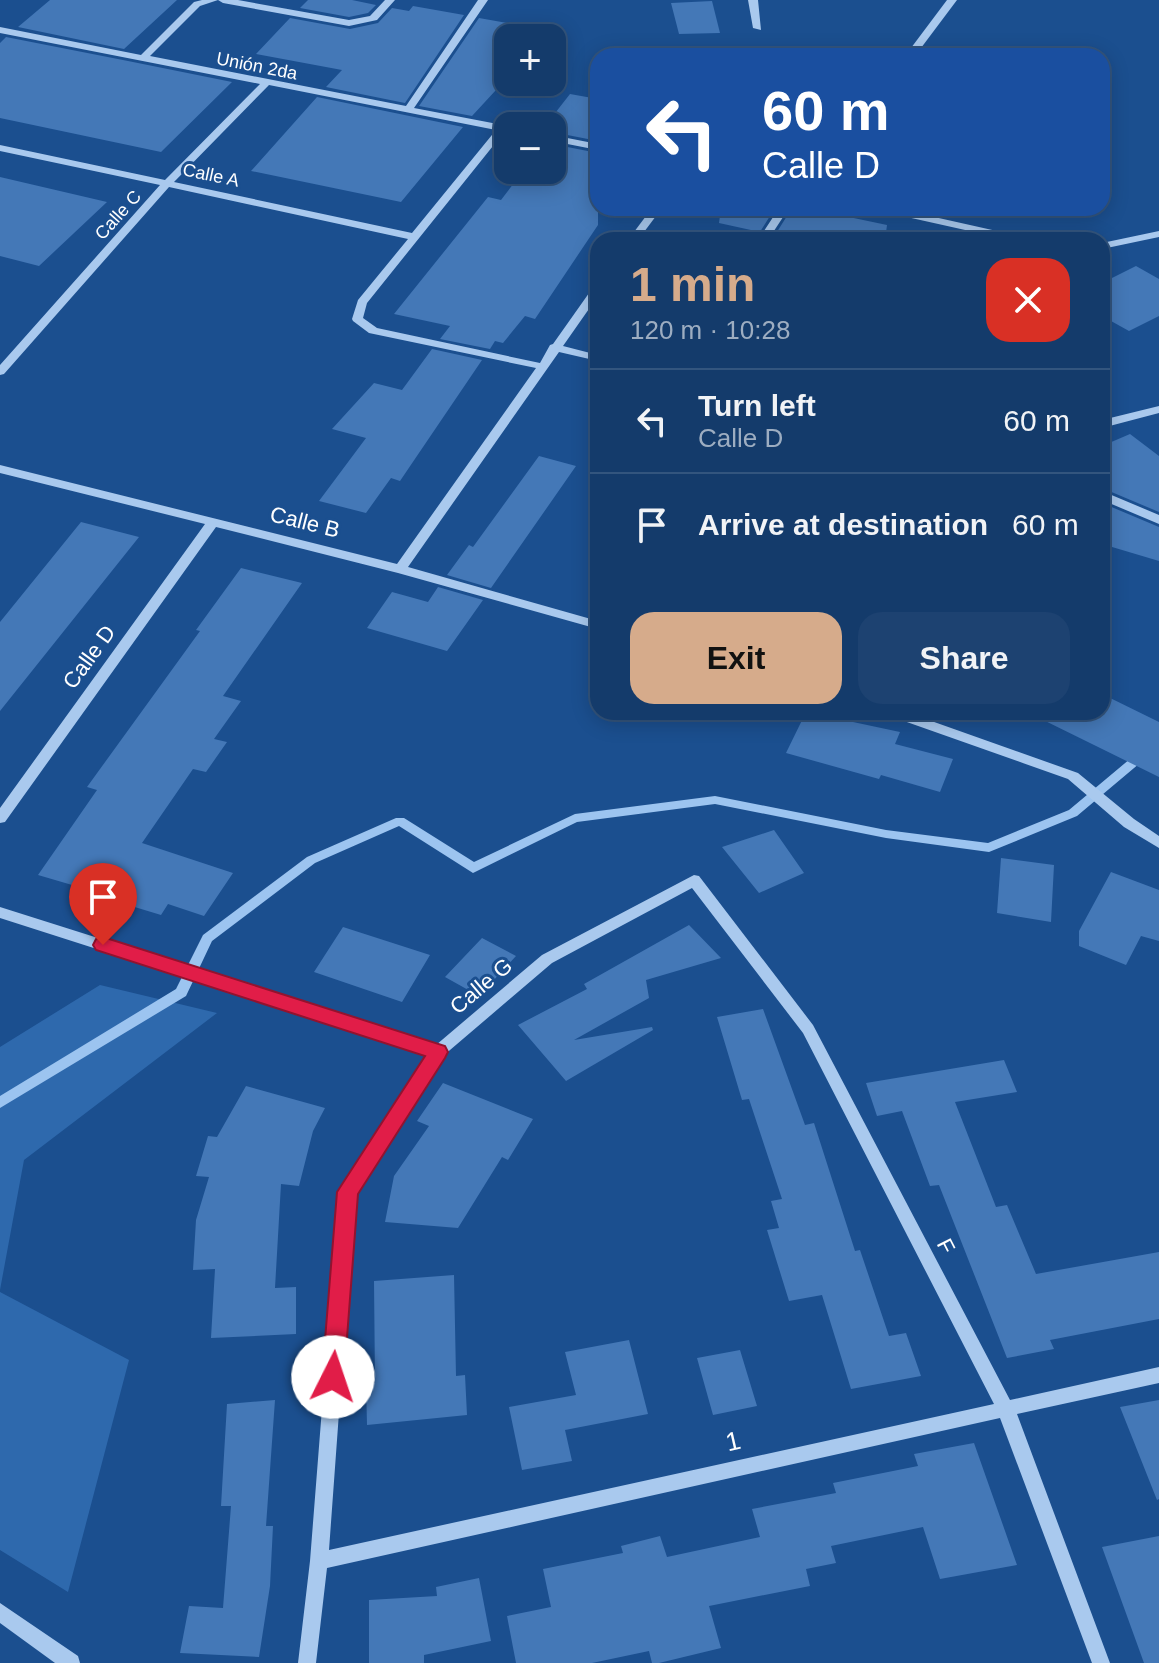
<!DOCTYPE html>
<meta charset="utf-8">
<style>
:root{--surface:#143b6b;--page:#1d4271;--text:#f1f3f6;--muted:#9dadc1;--line:#33557e;--accent:#d6ab8b}
body{margin:0;font-family:Helvetica,sans-serif;background:var(--page);color:var(--text);height:100vh;display:flex;flex-direction:column;font-size:30px;white-space:nowrap}
*{box-sizing:border-box;margin:0}
p{font-size:26px;color:var(--muted)}
.icon{flex:none;width:44px;height:44px;fill:none;stroke:currentColor;stroke-width:2;stroke-linecap:round;stroke-linejoin:round}
.map{position:relative;flex:1;overflow:hidden}
.panel{position:absolute;left:590px;top:232px;width:520px;height:488px;display:flex;flex-direction:column;background:var(--surface);border-radius:24px;box-shadow:0 4px 20px #0003,0 0 0 2px var(--line)}
.panel>*{flex:none}
.guide{position:absolute;left:590px;top:48px;width:520px;height:168px;border-radius:24px;box-shadow:0 4px 20px #0003,0 0 0 2px var(--line);background:#1a4fa0;color:#fff;overflow:hidden}
.buttons{position:absolute;left:494px;top:24px;display:grid;gap:16px}
.buttons a{display:grid;place-items:center;width:72px;height:72px;border-radius:16px;background:var(--surface);box-shadow:0 4px 20px #0003,0 0 0 2px var(--line);font-size:40px}
.pin{position:absolute;display:grid;place-items:center;width:68px;height:68px;color:#fff;margin:-82px -34px;border-radius:50% 50% 50% 0;rotate:-45deg;box-shadow:0 0 8px #0007}
.pin .icon{rotate:45deg}
.me{position:absolute;width:88px;margin:-44px;rotate:4deg;stroke-linejoin:round;filter:drop-shadow(0 0 6px #0008)}
.turn{display:flex;align-items:center;gap:28px;height:168px;padding:0 40px;font-size:36px}
.turn .icon{width:104px;height:104px;stroke-width:2.5}
.turn b{display:block;font-size:56px;line-height:68px}
.round{display:grid;place-items:center;flex:none;width:84px;height:84px;border-radius:24px;background:var(--page)}
.overview{display:flex;align-items:center;justify-content:space-between;height:136px;padding:0 40px}
h1{font-size:48px;font-weight:800;line-height:60px;color:var(--accent)}
.primary-button{display:flex;gap:16px;margin-top:auto;padding:16px 40px}
.primary-button a{flex:1;height:92px;border-radius:24px;background:var(--accent);color:#111;font-size:32px;font-weight:800;line-height:92px;text-align:center}
.primary-button a+a{background:var(--page);color:var(--text)}
ul{padding:0;list-style:none}
li{display:flex;align-items:center;gap:24px;height:104px;padding:0 40px;border-top:2px solid var(--line)}
li div{flex:1}
li b{display:block;font-size:30px}
li em{font-style:normal}
.map>svg:first-child{display:block}
</style>
<div class="map">
<svg width="1159" height="1663" viewBox="0 0 1159 1663">
<rect width="100%" height="100%" fill="#1b4f8f"/>
<!-- green -->
<path fill="#2e69ad" d="M100,985L217,1013L24,1160L0,1290V1047Z
M0,1292L129,1360L68,1592L0,1550Z"/>
<g fill="none" stroke-linecap="round" stroke-linejoin="round">
<!-- stream -->
<path fill="#9cc4f0" fill-rule="evenodd" d="M1159,737V747L1077,816L989,852L886,838L715,804L577,822L473,873L399,826L315,863L212,941L186,996L0,1108V1096L176,989L203,935L307,857L396,818H404L474,862L575,814L715,796L886,830L988,843L1069,810L1155,738Z"/>
</g>
<!-- building -->
<path fill="#4478b7" d="M50,0H177L124,49L18,27Z
M308,0H352L376,5L368,13L349,17L300,8Z
M712,1L720,33L679,34L671,3Z
M413,6L464,15L405,103L326,87L342,70L256,54L290,18L350,29L378,23L392,8L409,11Z
M479,18L547,30L541,38H508V77L472,116L419,106Z
M6,37L128,61L232,82L161,152L0,118V43Z
M570,94L598,99V141L552,132V117Z
M317,97L463,127L401,202L251,171Z
M552,144L598,153V225L535,319L525,316L503,343L495,341L490,349L440,339L450,326L394,314L488,197L501,200L524,170H552Z
M0,177L107,202L39,266L0,256Z
M721,208H775L760,232L719,223Z
M792,208H806L887,225L885,240H800L775,235Z
M1136,266L1159,279V316L1129,331L1102,316V283Z
M432,349L482,360L400,481L391,478L366,513L319,501L366,438L332,429L374,383L402,390Z
M1130,434L1159,456V512L1102,488V446Z
M539,456L576,466L491,588L447,575L469,545L473,547Z
M1102,503L1159,527V561L1102,544Z
M81,522L139,537L0,711V622Z
M241,568L302,583L223,696L241,701L214,739L227,742L206,772L193,769L142,843L233,873L204,916L168,904L161,915L128,905L130,902L38,875L97,790L87,787L200,631L196,630Z
M438,587L483,600L447,651L367,628L392,592L428,602Z
M1102,694L1159,722V777L1027,712H1102Z
M806,712L900,732L895,744L953,759L940,792L881,775L879,779L786,753Z
M774,830L804,873L759,893L722,847Z
M1001,858L1054,865L1051,922L997,913Z
M1111,872L1159,890V941L1141,936L1126,965L1079,946V931Z
M689,925L721,958L646,980L649,998L574,1040L652,1027L653,1030L566,1081L518,1025L587,989L584,984Z
M343,927L430,955L402,1002L314,972Z
M482,938L516,956L479,996L445,977Z
M763,1009L805,1125L814,1123L855,1251L860,1250L889,1336L906,1333L921,1376L851,1389L822,1295L789,1301L767,1230L779,1228L771,1201L782,1199L749,1099L742,1100L717,1017Z
M1004,1060L1017,1092L955,1102L996,1207L1007,1205L1036,1274L1159,1252V1319L1050,1340L1054,1349L1007,1358L939,1185L930,1186L902,1111L877,1116L866,1083Z
M443,1083L533,1119L508,1160L502,1157L458,1228L385,1222L394,1176L429,1126L417,1121Z
M246,1086L325,1108L313,1131L299,1186L281,1184L275,1288L296,1287V1334L211,1338L215,1269L193,1270L196,1220L209,1177L196,1176L208,1136L217,1137Z
M454,1275L456,1376L465,1375L467,1415L367,1425L366,1383H375L374,1281Z
M629,1340L648,1414L565,1430L572,1461L522,1470L509,1407L576,1395L565,1352Z
M740,1350L757,1406L713,1415L697,1358Z
M275,1400L266,1526H273L270,1586L259,1657L180,1653L189,1606L223,1608L231,1506H221L227,1404Z
M1159,1400V1499L1157,1500L1120,1407Z
M974,1443L1017,1565L940,1579L923,1527L831,1546L836,1563L806,1569L810,1586L709,1606L721,1648L659,1663H652L649,1651L592,1663H516L507,1616L551,1607L543,1569L623,1553L621,1546L660,1536L667,1557L760,1537L752,1509L836,1493L833,1483L918,1466L914,1454Z
M1159,1536V1663H1144L1102,1547Z
M479,1578L491,1641L424,1655V1663H369V1600L437,1596L436,1587Z"/>
<g fill="none" stroke-linecap="round" stroke-linejoin="round">
<!-- minor -->
<path fill="#a9c9ee" fill-rule="evenodd" d="M202,0H218L200,6L150,56L406,106L478,0H488L414,108L508,126V132L505,131L367,303L363,318L377,328L540,363L550,345L553,344L594,286L598,285V296L563,346L598,355V361L559,352L408,567L598,621V629L398,573L216,527L5,822L0,823V808L205,524L0,473V465L397,564L536,368L369,333L353,321L352,319L358,300L408,239L169,187L4,374L0,375V365L160,185L0,151V145L165,180L260,84L0,33V27L141,55L194,2ZM269,85L496,130L412,233L174,182Z
M218,0H238L349,20L370,16L385,0H395L377,20L349,26L223,3Z
M748,0H758L761,30L753,28Z
M947,0H957L915,56H905Z
M552,135L598,144V150L552,141Z
M652,208H662L638,240H628Z
M779,208H789L768,240H758Z
M875,208H894L1024,237L1029,240H1010L880,211Z
M1159,231V237L1102,249V243Z
M1159,406V413L1102,428V420Z
M1102,491L1159,515V524L1102,500Z
M885,712H906L1078,773L1134,819L1159,836V848L1124,827L1068,779L887,715Z
M694,875L699,876L813,1025L1010,1400L1159,1367V1383L1017,1414L1110,1663H1092L1000,1418L327,1568L316,1663H298L310,1561L339,1192L428,1055L0,918V907L436,1045L542,955ZM692,888L803,1033L994,1404L329,1550L355,1193L443,1056L552,963Z
M0,1603L78,1656L80,1663H55L0,1623Z"/>
</g>
<!-- route -->
<path fill="#e11d48" stroke="#92132f" stroke-width="2" d="M103,937L445,1046L448,1052L445,1058L358,1194L344,1377L341,1384L333,1387L325,1384L322,1377L337,1192L425,1056L96,950L93,945L96,939Z"/>
<g text-anchor="middle" dominant-baseline="central" stroke-width="6" stroke-linejoin="round" paint-order="stroke">
<!-- far-street labels -->
<g font-size="18" fill="#fff" stroke="#1b4f8f">
<text transform="translate(257 66) rotate(11)">Unión 2da</text>
<text transform="translate(211 175) rotate(12)">Calle A</text>
<text transform="translate(118 215) rotate(-48)">Calle C</text>
</g>
<!-- street labels -->
<g font-size="22" fill="#fff" stroke="#1b4f8f">
<text transform="translate(305 522) rotate(14)">Calle B</text>
<text transform="translate(89 657) rotate(-54)">Calle D</text>
<text transform="translate(481 986) rotate(-40)">Calle G</text>
<text transform="translate(946 1246) rotate(63)">F</text>
</g>
<!-- near-street labels -->
<g font-size="26" fill="#fff" stroke="#1b4f8f">
<text transform="translate(733 1441) rotate(-13)">1</text>
</g>
</g>
</svg>
<div class="buttons">
<a>+</a>
<a>−</a>
</div>
<div class="pin" style="left:103px;top:945px;background:#d93025"><svg class="icon" aria-label="arrive" viewBox="0 0 24 24"><path d="M6 21V4h12l-3 4 3 4H6"/></svg></div>
<svg class="me" style="left:333px;top:1377px" viewBox="-20 -20 40 40"><circle r="19" fill="#fff"/><path d="M0-13L10 11 0 6-10 11z" fill="#e11d48"/></svg>
<div class="guide">
<div class="turn"><svg class="icon" aria-label="left" viewBox="0 0 24 24"><path d="M17 20v-9H6M10 6l-5 5 5 5"/></svg><div><b>60 m</b>Calle D</div></div>
</div>
<section class="panel">
<div class="overview"><div><h1>1 min</h1><p>120 m · 10:28</p></div><a class="round" style="background:#d93025;color:#fff"><svg class="icon" aria-label="close" viewBox="0 0 24 24"><path d="M6 6l12 12M18 6L6 18"/></svg></a></div>
<ul>
<li><svg class="icon" aria-label="left" viewBox="0 0 24 24"><path d="M17 20v-9H6M10 6l-5 5 5 5"/></svg><div><b>Turn left</b><p>Calle D</p></div><em>60 m</em></li>
<li><svg class="icon" aria-label="arrive" viewBox="0 0 24 24"><path d="M6 21V4h12l-3 4 3 4H6"/></svg><div><b>Arrive at destination</b></div><em>60 m</em></li>
</ul>
<div class="primary-button"><a>Exit</a><a>Share</a></div>
</section>
</div>
